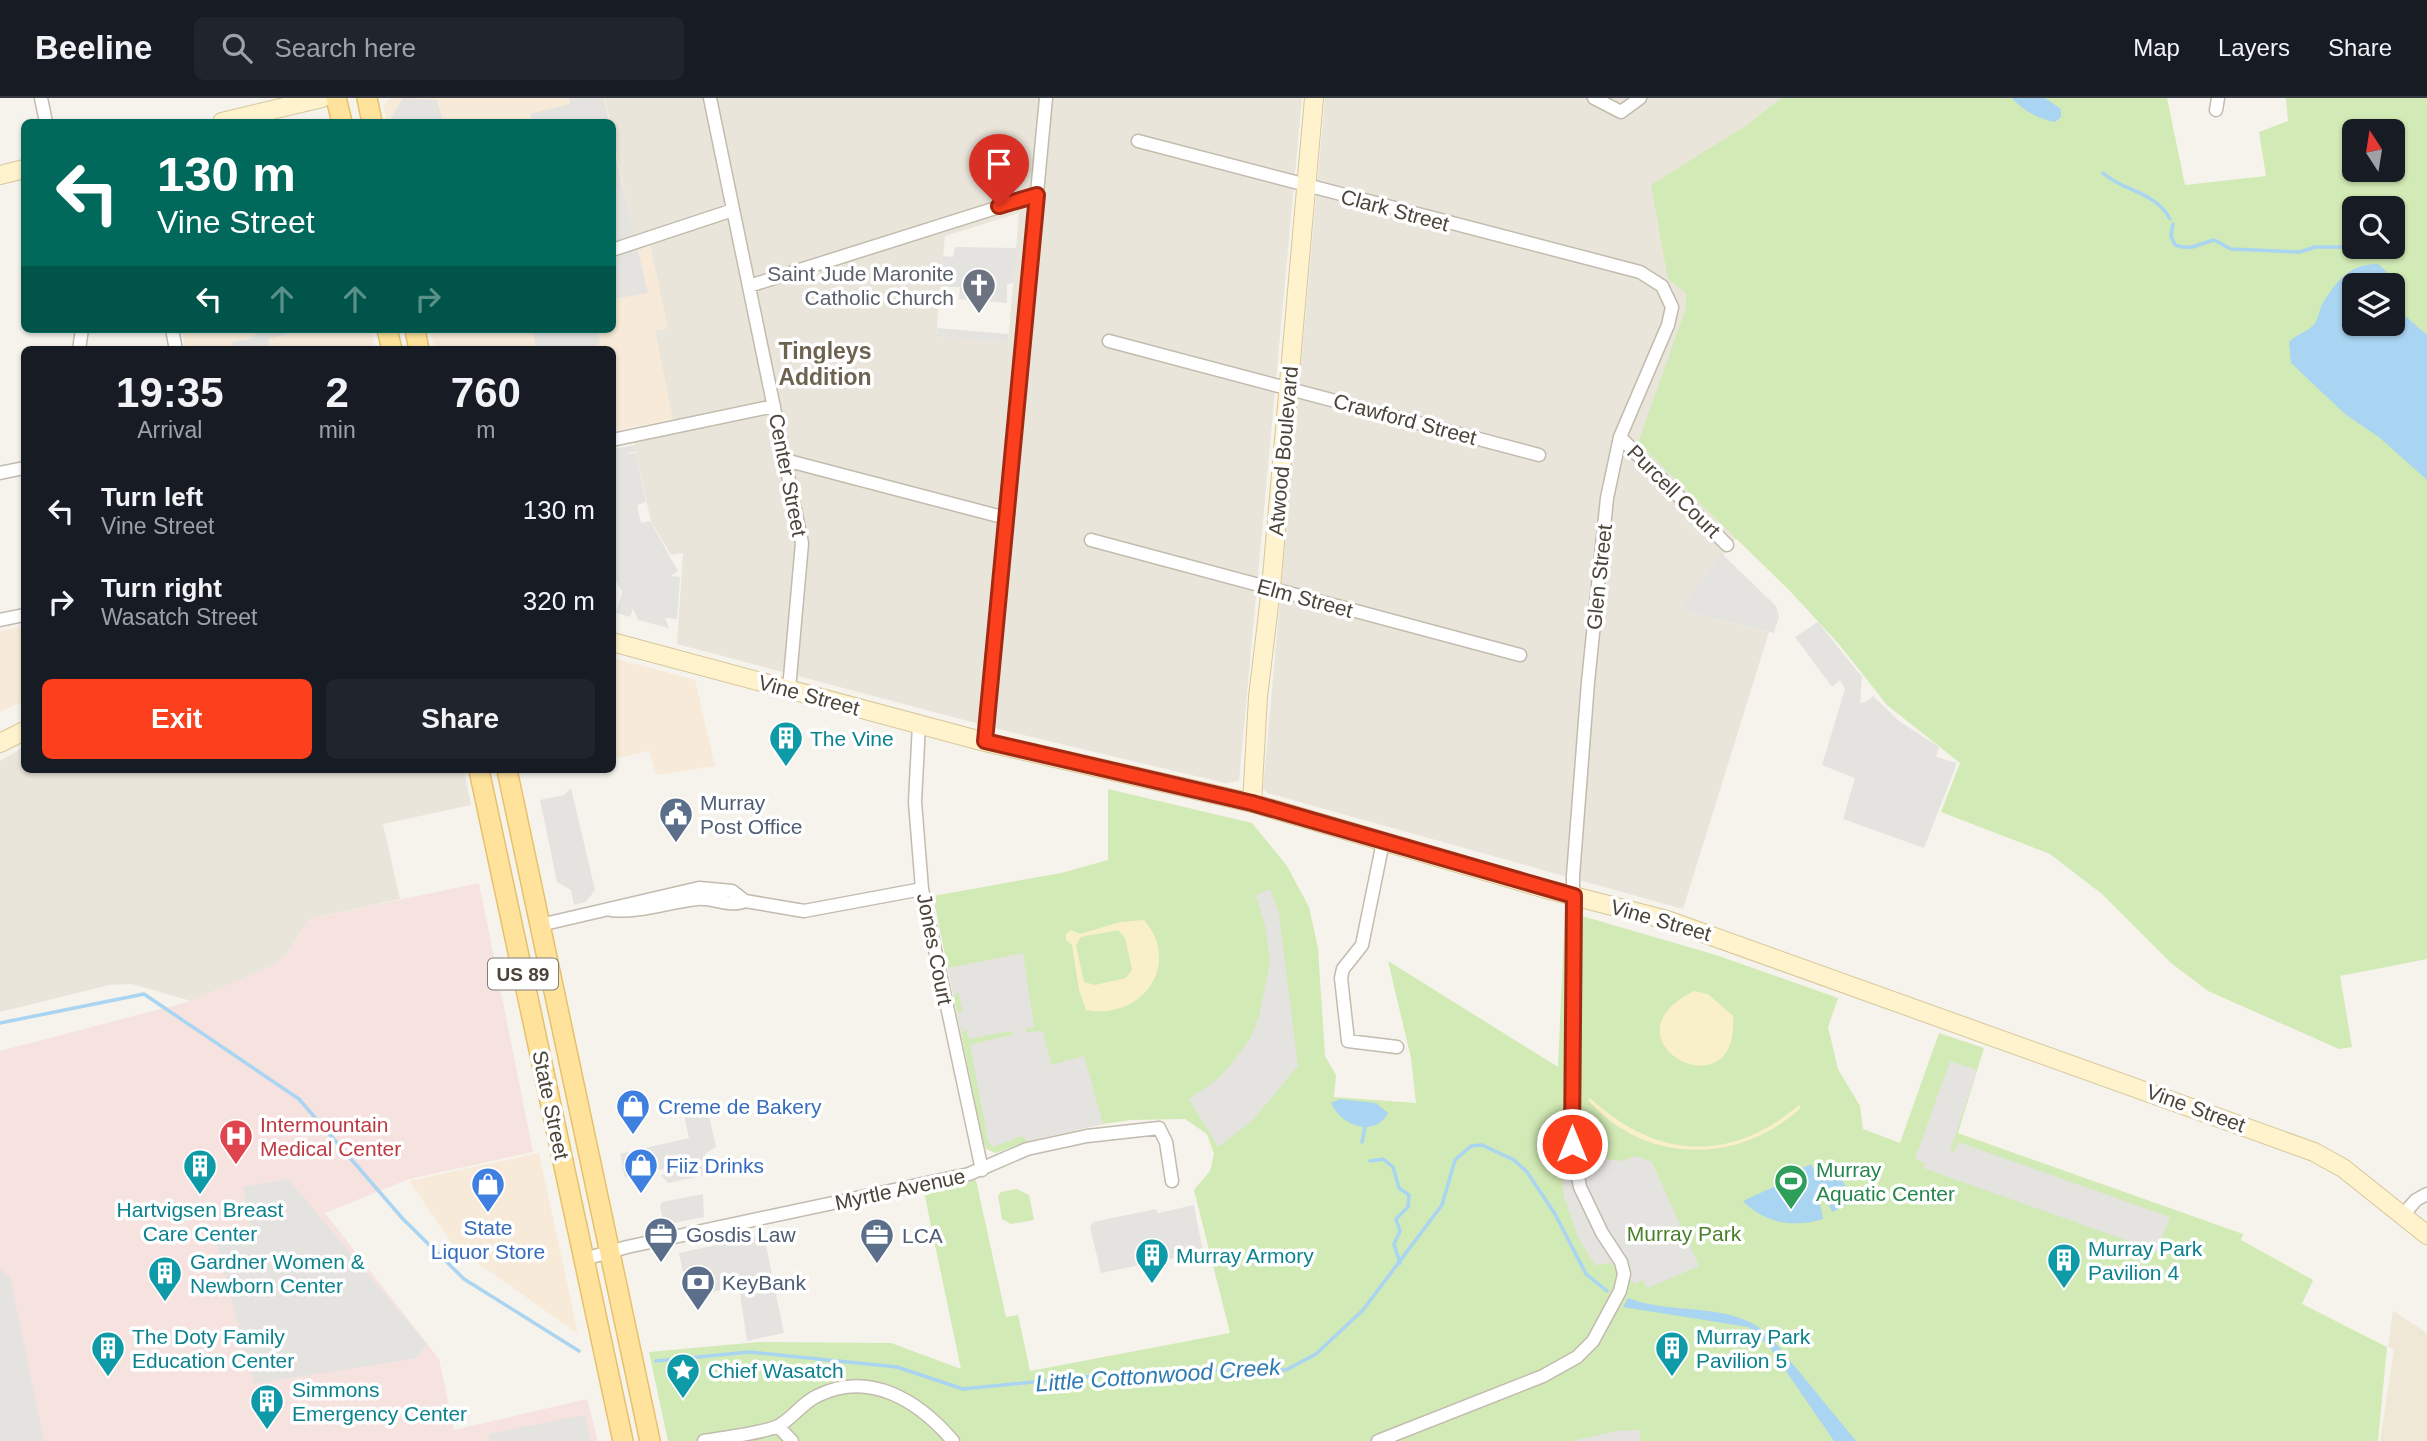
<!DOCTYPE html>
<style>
:root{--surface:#171b24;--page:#20242c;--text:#f1f3f6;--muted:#9ea1a6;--line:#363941;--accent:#fc3f1d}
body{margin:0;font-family:Arial,sans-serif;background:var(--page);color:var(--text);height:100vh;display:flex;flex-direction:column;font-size:26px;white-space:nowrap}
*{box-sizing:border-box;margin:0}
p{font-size:23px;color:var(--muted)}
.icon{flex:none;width:38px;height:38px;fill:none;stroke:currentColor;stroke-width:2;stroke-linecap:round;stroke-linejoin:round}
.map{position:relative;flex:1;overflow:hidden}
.side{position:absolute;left:21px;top:248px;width:595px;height:427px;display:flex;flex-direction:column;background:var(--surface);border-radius:10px;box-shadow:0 2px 5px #0004}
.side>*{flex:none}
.guide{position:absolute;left:21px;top:21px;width:595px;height:214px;border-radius:10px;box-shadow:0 2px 5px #0004;background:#00695c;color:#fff;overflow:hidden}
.needle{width:46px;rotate:348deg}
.buttons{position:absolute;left:2342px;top:21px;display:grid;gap:14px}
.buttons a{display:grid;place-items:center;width:63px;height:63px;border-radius:10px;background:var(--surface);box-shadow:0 2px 5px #0004;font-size:35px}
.pin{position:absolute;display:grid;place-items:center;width:60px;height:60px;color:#fff;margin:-72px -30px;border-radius:50% 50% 50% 0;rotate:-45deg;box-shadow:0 0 7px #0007}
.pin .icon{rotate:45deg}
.me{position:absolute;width:77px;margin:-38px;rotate:0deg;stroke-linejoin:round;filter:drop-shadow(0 0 5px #0008)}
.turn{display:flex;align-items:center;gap:24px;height:147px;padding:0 21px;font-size:32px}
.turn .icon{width:91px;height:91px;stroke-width:2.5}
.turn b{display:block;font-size:49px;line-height:60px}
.lanes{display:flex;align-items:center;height:66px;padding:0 21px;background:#0003;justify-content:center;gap:35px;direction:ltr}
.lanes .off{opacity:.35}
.eta{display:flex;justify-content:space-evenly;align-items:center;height:119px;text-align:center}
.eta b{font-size:42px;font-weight:700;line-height:49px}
.button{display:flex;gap:14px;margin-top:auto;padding:14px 21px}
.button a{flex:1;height:80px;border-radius:10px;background:var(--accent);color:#fff;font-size:28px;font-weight:700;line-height:80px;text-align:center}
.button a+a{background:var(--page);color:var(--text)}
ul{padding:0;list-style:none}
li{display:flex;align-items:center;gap:21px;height:91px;padding:0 21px}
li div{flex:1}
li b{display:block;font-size:26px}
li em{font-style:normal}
header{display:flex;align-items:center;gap:42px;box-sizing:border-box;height:98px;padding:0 35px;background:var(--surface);border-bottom:2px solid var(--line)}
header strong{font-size:33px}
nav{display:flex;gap:38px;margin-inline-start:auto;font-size:24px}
.search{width:490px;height:63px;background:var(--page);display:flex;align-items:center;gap:18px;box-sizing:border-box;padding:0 24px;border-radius:10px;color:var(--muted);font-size:26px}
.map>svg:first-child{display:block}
</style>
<header>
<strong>Beeline</strong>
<div class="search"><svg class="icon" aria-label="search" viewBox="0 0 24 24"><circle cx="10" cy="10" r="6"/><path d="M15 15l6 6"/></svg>Search here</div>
<nav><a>Map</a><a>Layers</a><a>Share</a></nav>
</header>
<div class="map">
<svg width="2427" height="1343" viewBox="0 0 2427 1343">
<rect width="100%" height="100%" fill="#f6f3ec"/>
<!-- residential -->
<path fill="#eae5da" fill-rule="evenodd" d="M605,0H1302L1239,683L1225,685L1002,632L677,546L683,455L671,457L651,424L634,345L675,335ZM1019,115L1008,245L936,238L945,138Z
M1325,0H1781L1747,27L1686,196V210L1681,230L1638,345L1737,439L1683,513L1769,534L1683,811L1267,695L1263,691Z
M24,649V672H464L471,707L383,726L400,801L309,821L286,857L276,866L191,903L132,886L109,887L0,914V663Z"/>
<!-- commercial -->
<path fill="#f7ead8" d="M391,0H605L610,24H387L383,7Z
M613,37L636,150L650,146L668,230L655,233L673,321L613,333L612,252H435L430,231H612Z
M182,231H370L375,252H186Z
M24,528V603L0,614V533Z
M613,560L695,582L715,668L656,677L649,653L613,661Z
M539,1055L578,1236L454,1148L409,1083Z"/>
<!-- education -->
<path fill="#efe8d6" d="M2393,1213L2427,1235V1343H2380L2394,1251L2388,1249Z"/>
<!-- medical -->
<path fill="#f6e3e0" d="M479,785L533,1054L409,1081L325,1115L439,1261L454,1332L587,1301L598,1343H0V953L191,903L276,866L286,857L309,821Z"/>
<!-- green -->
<path fill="#d2eab5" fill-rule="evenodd" d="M1781,0H2167L2185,87L2266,78L2259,34L2288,23L2286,0H2427V861L2340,878L2352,949L2339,951L2208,893L2171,865L2102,796L2050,756L1941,714L1960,665L1887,607L1838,545L1789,492L1638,345L1686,210V195L1668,181L1651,87L1747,27ZM2354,33H2392V72H2354ZM2354,110H2392V149H2354ZM2354,187H2392V226H2354Z
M1108,691L1252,725L1287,768L1309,809L1318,850L1325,958L1336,977L1334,999L1416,1005L1411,960L1388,863L1558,969L1565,813L1716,857L1838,900L1828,929L1838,971L1860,1008L1863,1031L1900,1045L1939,935L1984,950L1958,1035L2243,1136L2241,1142L2313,1182L2302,1206L2387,1249L2378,1343H668L649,1254L759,1244L891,1245L961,1271L924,1094L976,1082L1006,1219L1018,1217L1030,1273L1230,1235L1194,1092L1210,1073L1214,1056L1207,1036L1185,1021L1130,1022L1103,1026L1028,1043L996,1055L986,1051L983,1043L933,798L1061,775L1108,762Z
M1017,1091L1029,1097L1034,1122L1011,1126L1002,1121L998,1098L1001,1094Z"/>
<!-- sand -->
<path fill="#f9efc9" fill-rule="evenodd" d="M1144,822C1183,867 1141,923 1086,912L1079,892L1072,847L1066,842V836L1071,832L1080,836L1120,824ZM1118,832L1125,840L1132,872L1126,880L1095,887L1084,884L1076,847L1081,839Z
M1694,893L1708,896L1733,918C1740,1020 1596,941 1694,893Z
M1590,1000C1656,1061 1729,1066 1799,1007L1801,1010C1738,1067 1645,1067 1588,1002Z"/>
<!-- parking -->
<path fill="#e5e3e0" d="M403,0L437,2L443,24H392L391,19Z
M569,0H604L609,24H532L530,16L570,6Z
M612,42L648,195L613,201H612Z
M955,149L1017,150L1013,185L1007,186V205L959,201L960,189H940L943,158L953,159Z
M937,230L1008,236V245L936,238Z
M257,231H287L288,236L268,241L270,252H234L232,244L250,241L258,234Z
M532,231H598L600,244L591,252H537Z
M635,347L636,353L626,356L636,355L646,404L637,407L641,425L650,423L678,473L671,478L680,479L677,521L665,520L669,530L638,522L633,511L630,519L616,515L622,494L613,478V351Z
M1722,456L1776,508L1779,518L1774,535L1683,513L1684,506Z
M1818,524L1862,579L1860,605L1866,604L1873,598L1899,623L1939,649L1936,659L1957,665L1924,750L1843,721L1855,680L1822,667L1845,591L1840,582L1832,589L1795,539Z
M571,690L595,792L586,804L574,807L571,792L557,784L540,702L564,697Z
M1270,791L1279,815L1298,968L1252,1023L1218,1049L1189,1001L1214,984L1231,967L1251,939L1259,918L1270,865L1266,831L1256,797Z
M1023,855L1034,929L1027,930L1026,934L1043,933L1051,967L1084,958L1103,1026L1028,1043L1021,1038L993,1049L988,1043L970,947L1014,936L1011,933L969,941L966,930L962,936L957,913L963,915L958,893L954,899L948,870Z
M1950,963L1977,972L1950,1053L1954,1054L1958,1044L2170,1119L2157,1153L1923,1070L1925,1065L1915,1061Z
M708,1013L716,1049L705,1056V1062L625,1079L620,1056L689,1040L684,1018Z
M1636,1058L1652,1064L1699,1168L1648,1190L1642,1182L1635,1186L1611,1165L1595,1167L1579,1141L1564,1099L1561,1069L1598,1060L1621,1063Z
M702,1068L709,1076L668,1085L661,1077Z
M288,1081L427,1246L417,1260L254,1286L216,1144L251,1131L243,1089Z
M703,1096L704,1119L664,1127L660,1108L662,1104Z
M1194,1107L1203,1154L1101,1175L1090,1129L1093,1124L1156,1111L1158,1115Z
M764,1137L784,1235L747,1243L739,1188L712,1194L707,1170L683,1174L679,1155Z
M0,1171L10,1179L44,1343H0Z
M585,1317L591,1343H490L488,1336Z
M1640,1332V1343H1572L1616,1333Z"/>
<!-- water -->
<path fill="#a9d4f2" d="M2012,0H2045L2061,11V19L2055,24C2040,22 2021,11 2012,0Z
M2378,166L2386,173L2391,187H2354V226H2392V191L2404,217L2427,237V382L2380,340L2345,316L2291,265L2289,244C2297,235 2308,235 2315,225C2319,219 2319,211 2323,205C2337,182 2350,166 2378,166Z
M1340,1001L1376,1005L1388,1015C1375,1040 1341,1028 1331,1005Z
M1811,1066L1816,1076L1836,1067L1852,1104L1832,1114L1821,1089L1817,1091L1823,1121C1794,1130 1764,1125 1743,1103L1793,1080V1074Z
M1628,1200C1674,1218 1730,1202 1769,1237L1856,1343H1834L1768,1247L1748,1229L1623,1209Z"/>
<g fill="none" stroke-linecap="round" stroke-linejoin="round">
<!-- stream -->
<path stroke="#a9d4f2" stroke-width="3.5" d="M2103,75C2124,94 2155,93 2170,121
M2173,126L2171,138L2175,147C2192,153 2198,146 2214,142L2231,151L2300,154L2315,149H2354
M2355,149L2367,152
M0,925L144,896L299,1001L403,1121L464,1181L579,1253
M1362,1044L1365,1029
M1370,1063L1383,1061L1393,1069L1399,1090L1409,1097L1408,1109L1396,1121L1400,1133L1394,1146L1400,1165
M656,1263L750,1254L897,1269L963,1291L1156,1272H1286L1316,1256L1363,1212L1442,1107L1455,1062L1471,1048L1482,1047L1514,1062L1527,1074L1555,1116L1586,1176L1607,1193"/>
<!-- street casing -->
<g stroke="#c2bbae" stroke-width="15">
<path id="street" d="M41,0L46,24
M710,0L802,445L789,591
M1594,0L1621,14L1640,0
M2216,12L2218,0
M1138,43L1640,174L1662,188L1672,209L1668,227L1620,339L1607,400L1588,584L1573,778L1572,1046L1580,1089L1602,1135L1621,1164L1624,1176L1620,1193L1593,1243L1577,1259L1543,1278L1378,1343
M612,152L733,112
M749,188L1037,97
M172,231L176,252
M1109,243L1539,357
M79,252L82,231
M1620,339L1727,447
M612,342L774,308
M785,362L1006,420
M0,375L24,370
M1091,442L1520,557
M0,522L24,517
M919,626L915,704L922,791L982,1072
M985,644L1046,0
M1383,744L1362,847L1343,871L1341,880L1348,943L1397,949
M611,812C641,815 667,804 697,801C713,799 731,810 745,803L804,813L922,791
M540,827L699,790L732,793L745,803
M2403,1117L2416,1102L2427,1096
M584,1161L627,1149L969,1076L1027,1051L1087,1038L1159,1030L1166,1044L1172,1083
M778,1328L792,1343
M704,1343C725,1339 760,1336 778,1328C792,1321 802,1305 817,1298C869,1272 918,1302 953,1343"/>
</g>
<!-- secondary casing -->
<g stroke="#d6c79b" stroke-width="20">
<path id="secondary" d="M222,24L322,0
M0,77L24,71
M612,544L985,644L1252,705L1546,791L1667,822L2314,1054L2343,1070L2427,1137
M0,645L24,633
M1252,705L1258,599L1271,490L1314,0"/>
</g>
<!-- primary casing -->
<g stroke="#e6c16a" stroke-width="22">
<path id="primary" d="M336,0L342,24
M367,0L372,24
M387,231L392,252
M415,231L419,252
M479,672L623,1343
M507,672L650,1343"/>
</g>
<!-- street -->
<use href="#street" stroke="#fff" stroke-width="12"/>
<!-- secondary -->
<use href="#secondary" stroke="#fff3cd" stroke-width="18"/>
<!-- primary -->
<use href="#primary" stroke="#ffe39c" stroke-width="19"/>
</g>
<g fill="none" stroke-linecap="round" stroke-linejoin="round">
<!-- route casing -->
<g stroke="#a42913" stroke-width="18">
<path id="route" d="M999,108L1037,97L985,643L1252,705L1574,798L1572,1046"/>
</g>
<!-- route -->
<use href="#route" stroke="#fc3f1d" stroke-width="12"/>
</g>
<!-- icons -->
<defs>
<g id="church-pin" transform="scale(1.75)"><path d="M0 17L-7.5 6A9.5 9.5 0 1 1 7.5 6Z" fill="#6b7280" stroke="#fff"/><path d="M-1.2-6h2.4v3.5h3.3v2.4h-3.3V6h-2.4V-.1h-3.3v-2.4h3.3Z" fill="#fff"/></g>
<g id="building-pin" transform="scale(1.75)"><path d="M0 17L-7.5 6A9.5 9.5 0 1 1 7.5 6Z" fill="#0f9aa8" stroke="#fff"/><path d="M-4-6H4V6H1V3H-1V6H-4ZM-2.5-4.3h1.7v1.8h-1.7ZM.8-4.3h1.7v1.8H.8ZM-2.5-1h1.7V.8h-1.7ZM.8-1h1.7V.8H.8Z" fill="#fff"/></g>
<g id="civic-pin" transform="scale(1.75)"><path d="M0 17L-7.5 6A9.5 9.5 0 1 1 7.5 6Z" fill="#5c6f8a" stroke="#fff"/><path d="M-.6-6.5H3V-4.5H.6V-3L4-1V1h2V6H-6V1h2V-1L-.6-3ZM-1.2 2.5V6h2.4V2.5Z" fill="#fff"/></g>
<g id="shop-pin" transform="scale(1.75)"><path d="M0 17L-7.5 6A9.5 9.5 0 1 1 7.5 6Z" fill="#3f7fe0" stroke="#fff"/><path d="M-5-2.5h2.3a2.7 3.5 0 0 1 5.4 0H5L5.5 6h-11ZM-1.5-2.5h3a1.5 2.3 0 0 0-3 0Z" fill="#fff"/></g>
<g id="hospital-pin" transform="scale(1.75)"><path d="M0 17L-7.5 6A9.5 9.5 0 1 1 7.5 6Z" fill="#e0444e" stroke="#fff"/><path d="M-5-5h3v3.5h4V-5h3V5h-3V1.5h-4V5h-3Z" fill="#fff"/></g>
<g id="stadium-pin" transform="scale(1.75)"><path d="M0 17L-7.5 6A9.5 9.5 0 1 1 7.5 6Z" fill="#2e9e5b" stroke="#fff"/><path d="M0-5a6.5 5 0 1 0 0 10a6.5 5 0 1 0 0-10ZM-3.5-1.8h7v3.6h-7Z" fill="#fff"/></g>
<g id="office-pin" transform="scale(1.75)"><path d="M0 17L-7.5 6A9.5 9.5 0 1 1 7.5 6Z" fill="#5c6f8a" stroke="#fff"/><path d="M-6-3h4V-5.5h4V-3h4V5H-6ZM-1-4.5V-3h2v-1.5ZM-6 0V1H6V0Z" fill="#fff"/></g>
<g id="bank-pin" transform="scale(1.75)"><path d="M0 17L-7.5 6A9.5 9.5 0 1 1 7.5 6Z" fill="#5c6f8a" stroke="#fff"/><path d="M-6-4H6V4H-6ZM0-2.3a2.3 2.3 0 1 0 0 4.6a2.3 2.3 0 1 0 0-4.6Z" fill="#fff"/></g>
<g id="sight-pin" transform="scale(1.75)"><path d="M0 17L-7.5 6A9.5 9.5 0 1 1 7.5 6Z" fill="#0f9aa8" stroke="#fff"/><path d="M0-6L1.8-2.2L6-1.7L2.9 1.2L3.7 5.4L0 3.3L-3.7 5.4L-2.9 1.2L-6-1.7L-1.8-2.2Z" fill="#fff"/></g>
</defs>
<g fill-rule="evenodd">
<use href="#church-pin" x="979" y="187"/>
<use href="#building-pin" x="786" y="640"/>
<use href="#civic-pin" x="676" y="716"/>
<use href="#shop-pin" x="633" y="1008"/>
<use href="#hospital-pin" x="236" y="1038"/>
<use href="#shop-pin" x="641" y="1067"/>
<use href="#building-pin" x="200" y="1068"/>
<use href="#stadium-pin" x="1791" y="1083"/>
<use href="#shop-pin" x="488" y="1086"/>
<use href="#office-pin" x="661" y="1136"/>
<use href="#office-pin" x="877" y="1137"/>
<use href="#building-pin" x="1152" y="1157"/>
<use href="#building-pin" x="2064" y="1162"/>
<use href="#building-pin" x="165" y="1175"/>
<use href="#bank-pin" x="698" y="1184"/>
<use href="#building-pin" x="108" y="1250"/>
<use href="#building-pin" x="1672" y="1250"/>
<use href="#sight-pin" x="683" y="1272"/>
<use href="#building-pin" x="267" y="1303"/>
</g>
<g text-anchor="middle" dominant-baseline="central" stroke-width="7" stroke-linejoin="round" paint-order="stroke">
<!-- shield labels -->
<rect fill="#fff" stroke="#817c74" stroke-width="2" x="488" y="860.5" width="70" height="31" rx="5"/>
<g font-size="19" font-weight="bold" fill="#4b4439">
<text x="523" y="876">US 89</text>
</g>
<!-- street labels -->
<g font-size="21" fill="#4b4439" stroke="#fff">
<text transform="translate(1395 112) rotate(15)">Clark Street</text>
<text transform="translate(1405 321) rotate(15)">Crawford Street</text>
<text transform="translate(1283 353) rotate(-85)">Atwood Boulevard</text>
<text transform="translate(788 377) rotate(79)">Center Street</text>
<text transform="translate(1674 393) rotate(45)">Purcell Court</text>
<text transform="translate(1599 479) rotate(-84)">Glen Street</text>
<text transform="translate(1305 500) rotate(15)">Elm Street</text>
<text transform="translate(809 597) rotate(15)">Vine Street</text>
<text transform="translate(1661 822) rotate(16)">Vine Street</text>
<text transform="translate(935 851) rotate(79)">Jones Court</text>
<text transform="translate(551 1007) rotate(78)">State Street</text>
<text transform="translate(2196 1010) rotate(20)">Vine Street</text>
<text transform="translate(900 1091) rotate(-12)">Myrtle Avenue</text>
</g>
<!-- worship labels -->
<g font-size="21" fill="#5b616d" stroke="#fff" text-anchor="end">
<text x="954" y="175">Saint Jude Maronite<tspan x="954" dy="24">Catholic Church</tspan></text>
</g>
<!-- culture labels -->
<g font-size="21" fill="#0d838f" stroke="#fff" text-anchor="start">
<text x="810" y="640">The Vine</text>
<text x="200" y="1111" text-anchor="middle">Hartvigsen Breast<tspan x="200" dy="24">Care Center</tspan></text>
<text x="2088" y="1150">Murray Park<tspan x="2088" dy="24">Pavilion 4</tspan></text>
<text x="1176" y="1157">Murray Armory</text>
<text x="190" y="1163">Gardner Women &amp;<tspan x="190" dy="24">Newborn Center</tspan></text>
<text x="132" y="1238">The Doty Family<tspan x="132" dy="24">Education Center</tspan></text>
<text x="1696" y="1238">Murray Park<tspan x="1696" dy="24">Pavilion 5</tspan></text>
<text x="708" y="1272">Chief Wasatch</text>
<text x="292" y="1291">Simmons<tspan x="292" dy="24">Emergency Center</tspan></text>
</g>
<!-- service labels -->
<g font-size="21" fill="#4e5e75" stroke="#fff" text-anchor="start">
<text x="700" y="704">Murray<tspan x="700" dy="24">Post Office</tspan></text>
<text x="686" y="1136">Gosdis Law</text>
<text x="902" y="1137">LCA</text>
<text x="722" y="1184">KeyBank</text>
</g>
<!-- shop labels -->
<g font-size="21" fill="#366cbe" stroke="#fff" text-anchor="start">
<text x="658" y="1008">Creme de Bakery</text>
<text x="666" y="1067">Fiiz Drinks</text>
<text x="488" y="1129" text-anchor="middle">State<tspan x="488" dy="24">Liquor Store</tspan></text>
</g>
<!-- health labels -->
<g font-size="21" fill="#be3a42" stroke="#fff" text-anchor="start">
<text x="260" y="1026">Intermountain<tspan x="260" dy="24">Medical Center</tspan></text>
</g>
<!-- leisure labels -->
<g font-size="21" fill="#27864d" stroke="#fff" text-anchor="start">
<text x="1816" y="1071">Murray<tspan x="1816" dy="24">Aquatic Center</tspan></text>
</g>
<!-- park labels -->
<g font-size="21" fill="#4a7f2a" stroke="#fff">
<text x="1684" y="1135">Murray Park</text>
</g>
<!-- neighbourhood labels -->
<g font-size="23" font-weight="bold" fill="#6e6250" stroke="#fff">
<text x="825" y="253">Tingleys<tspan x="825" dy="26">Addition</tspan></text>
</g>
<!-- water labels -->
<g font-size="23" font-style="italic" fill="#2e7ab2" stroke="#fff">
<text transform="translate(1158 1277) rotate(-4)">Little Cottonwood Creek</text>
</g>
</g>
</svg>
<div class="buttons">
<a><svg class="needle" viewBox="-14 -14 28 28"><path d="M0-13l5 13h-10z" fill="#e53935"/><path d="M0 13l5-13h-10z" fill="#9ea1a6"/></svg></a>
<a><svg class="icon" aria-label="search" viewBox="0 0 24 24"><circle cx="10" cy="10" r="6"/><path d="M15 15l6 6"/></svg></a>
<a><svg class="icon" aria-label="layers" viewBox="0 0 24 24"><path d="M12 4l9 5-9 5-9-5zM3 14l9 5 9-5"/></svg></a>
</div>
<div class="pin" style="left:999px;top:108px;background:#d93025"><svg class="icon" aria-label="arrive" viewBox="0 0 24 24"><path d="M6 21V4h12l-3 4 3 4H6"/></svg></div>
<svg class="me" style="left:1572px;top:1046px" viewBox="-20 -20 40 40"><circle r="17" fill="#fc3f1d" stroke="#fff" stroke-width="3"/><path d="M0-11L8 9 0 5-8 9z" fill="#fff"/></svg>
<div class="guide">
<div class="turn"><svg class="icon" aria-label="left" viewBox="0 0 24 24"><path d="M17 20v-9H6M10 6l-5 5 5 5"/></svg><div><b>130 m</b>Vine Street</div></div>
<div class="lanes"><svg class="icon" aria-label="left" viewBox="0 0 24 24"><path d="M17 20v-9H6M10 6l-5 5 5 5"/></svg><svg class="icon off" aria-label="ahead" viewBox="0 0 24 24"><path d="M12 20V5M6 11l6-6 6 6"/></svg><svg class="icon off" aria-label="ahead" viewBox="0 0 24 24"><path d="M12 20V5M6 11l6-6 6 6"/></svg><svg class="icon off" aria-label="right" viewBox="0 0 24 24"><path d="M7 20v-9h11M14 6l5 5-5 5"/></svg></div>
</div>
<section class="side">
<div class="eta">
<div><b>19:35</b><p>Arrival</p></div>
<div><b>2</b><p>min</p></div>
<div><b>760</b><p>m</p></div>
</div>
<ul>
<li><svg class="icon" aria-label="left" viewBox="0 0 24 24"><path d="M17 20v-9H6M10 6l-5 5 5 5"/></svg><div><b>Turn left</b><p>Vine Street</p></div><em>130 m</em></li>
<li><svg class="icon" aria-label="right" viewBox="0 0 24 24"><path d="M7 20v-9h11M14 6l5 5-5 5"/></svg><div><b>Turn right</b><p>Wasatch Street</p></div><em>320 m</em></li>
</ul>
<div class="button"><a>Exit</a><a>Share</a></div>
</section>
</div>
